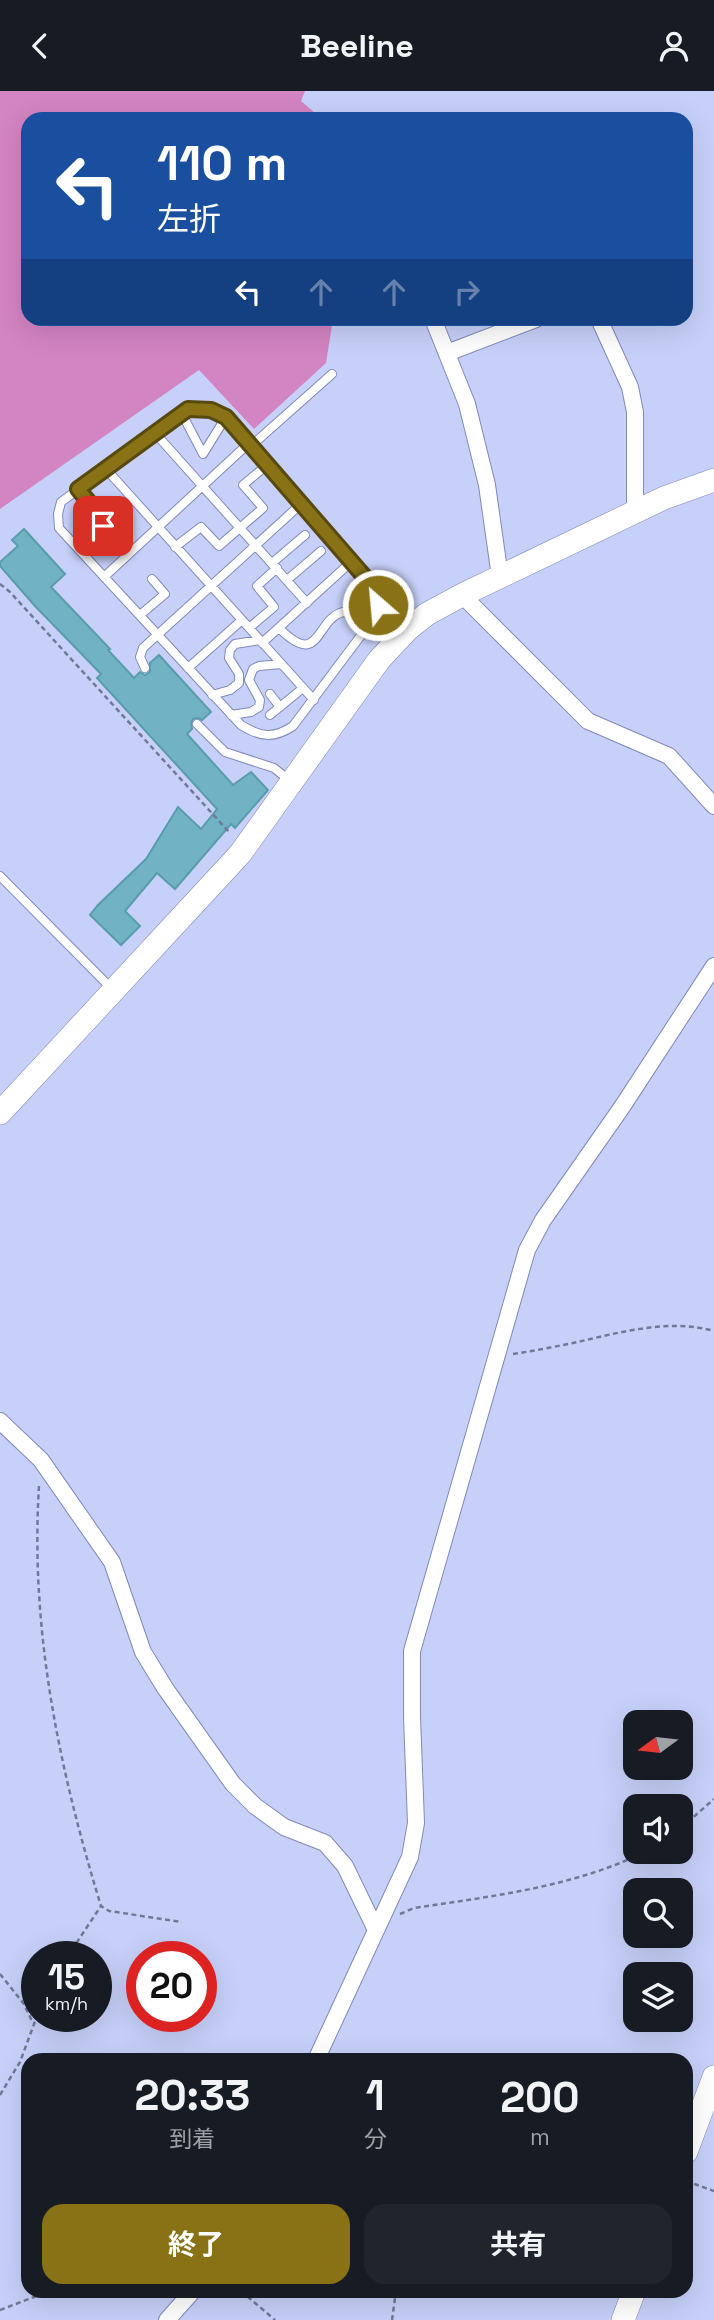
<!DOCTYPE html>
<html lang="ja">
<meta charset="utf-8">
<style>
:root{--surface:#171b24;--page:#20242c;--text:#f1f3f6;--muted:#9ea1a6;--accent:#887215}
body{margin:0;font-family:"Space Grotesk","Noto Sans JP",sans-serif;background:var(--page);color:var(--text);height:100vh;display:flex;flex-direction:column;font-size:26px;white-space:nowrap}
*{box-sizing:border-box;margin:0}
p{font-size:23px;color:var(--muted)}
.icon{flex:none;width:38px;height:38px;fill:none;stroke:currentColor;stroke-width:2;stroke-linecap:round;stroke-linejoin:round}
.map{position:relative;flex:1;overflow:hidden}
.drawer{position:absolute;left:21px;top:1962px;width:672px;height:245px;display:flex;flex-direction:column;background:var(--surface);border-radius:21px;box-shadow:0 7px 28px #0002}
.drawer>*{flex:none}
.top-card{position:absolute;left:21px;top:21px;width:672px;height:214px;border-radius:21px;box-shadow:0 7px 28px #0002;background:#1a4fa0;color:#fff;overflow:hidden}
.needle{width:46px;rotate:255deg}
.fabs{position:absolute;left:623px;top:1619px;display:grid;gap:14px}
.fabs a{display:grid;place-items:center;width:70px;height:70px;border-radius:14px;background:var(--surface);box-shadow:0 7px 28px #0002;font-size:35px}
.speed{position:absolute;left:21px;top:1850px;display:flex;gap:14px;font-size:35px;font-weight:700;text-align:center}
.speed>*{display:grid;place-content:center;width:91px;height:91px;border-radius:50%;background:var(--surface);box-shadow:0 7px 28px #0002;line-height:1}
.speed small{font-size:18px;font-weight:400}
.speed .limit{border:10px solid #d22;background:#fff;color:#111}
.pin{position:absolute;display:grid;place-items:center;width:60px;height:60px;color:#fff;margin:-30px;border-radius:14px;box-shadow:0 4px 10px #0006}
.me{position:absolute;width:77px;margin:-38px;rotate:333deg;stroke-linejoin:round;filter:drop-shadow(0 0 5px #0008)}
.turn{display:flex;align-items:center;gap:24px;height:147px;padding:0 21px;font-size:32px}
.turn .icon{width:91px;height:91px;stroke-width:2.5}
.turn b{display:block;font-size:49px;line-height:60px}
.lanes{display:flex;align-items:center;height:66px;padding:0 21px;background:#0003;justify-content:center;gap:35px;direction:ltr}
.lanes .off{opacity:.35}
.eta{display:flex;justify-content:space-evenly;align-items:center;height:119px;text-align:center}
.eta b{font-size:42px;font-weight:700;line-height:49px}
.cta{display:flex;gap:14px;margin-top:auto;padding:14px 21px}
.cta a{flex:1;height:80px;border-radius:21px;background:var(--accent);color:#fff;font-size:28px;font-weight:700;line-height:80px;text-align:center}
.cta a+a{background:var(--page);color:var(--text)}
header{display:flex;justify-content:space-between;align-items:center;height:91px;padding:0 21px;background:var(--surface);font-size:32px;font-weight:700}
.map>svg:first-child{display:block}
</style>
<header><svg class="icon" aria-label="back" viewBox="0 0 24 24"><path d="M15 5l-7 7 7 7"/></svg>Beeline<svg class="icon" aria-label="person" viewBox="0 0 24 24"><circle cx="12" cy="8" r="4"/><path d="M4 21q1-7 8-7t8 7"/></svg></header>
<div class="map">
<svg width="714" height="2229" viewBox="0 0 714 2229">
<rect width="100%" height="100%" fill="#c7d0f9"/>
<!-- forest -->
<path fill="#d384c2" d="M0,0H305L301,10L322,28H28V228H333L326,272L254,338L199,279L0,418Z"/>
<!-- building -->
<path fill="#71b3c4" stroke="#599cac" stroke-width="2" d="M24,438L65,483L51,496L110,558L108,559L134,587L140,581L145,584L150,581V572L159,564L211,621L202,629L198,627L193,628L191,632L192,638L187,643L233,694L251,681L268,699L235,737L231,733L175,798L157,782L125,820L140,835L121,854L90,824L98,814L146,768L178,716L201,738L217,718L97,587L101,583L35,515L0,475V471L18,455L12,449Z"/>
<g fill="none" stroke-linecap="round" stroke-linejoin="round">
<!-- lane casing -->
<g stroke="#808ab9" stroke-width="10">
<path id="lane" d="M201,317L211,319L226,326L376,499L378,514L374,527L293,635C274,648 260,646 241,634L59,437L58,423L61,411L188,319Z
M182,323L203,363L226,326
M155,342L307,512
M251,355L332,283
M106,378L314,609
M78,398L93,416
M108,433L116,430L123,433L126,441L123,448L115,451L108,448L105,440L112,425L109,417L102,413L93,416L90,426L97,435L108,433
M175,456L201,436L219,455L263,417L243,394L267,374
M272,472L305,444
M104,486L248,353
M287,489L321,460
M140,524L165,503L152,488
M249,537L274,516L257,495L277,477
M279,537C321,579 315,528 343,521L350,523L368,537
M262,552L351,471
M145,577L140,566L143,557L301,413
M188,577L242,529
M270,603L280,616
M212,604L230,599L239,592V583L229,567L230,559L235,553L260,549
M231,624L251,621L259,616L260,609L249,589L253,578L259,575L281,573
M270,624L303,597
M197,633L225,661L274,677L289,689
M0,785L111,897"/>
</g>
<!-- street casing -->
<g stroke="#808ab9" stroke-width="18">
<path id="street" d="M433,228L467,313L487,394L500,486
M599,228L630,296L635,321V421
M447,262L536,228
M462,504L588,630L669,665L714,715
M0,1330L41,1369L112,1471L143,1561L165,1597L233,1693L255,1715L284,1736L325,1752L345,1775L376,1839
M316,1969L410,1766L416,1732L412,1626V1560L527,1159L543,1129L622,1016L714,875
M167,2229L193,2200"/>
</g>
<!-- secondary casing -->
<g stroke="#808ab9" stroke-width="24">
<path id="secondary" d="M0,1022L240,763L379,569L408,538L427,523L462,504L664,407L714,389
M686,2061L714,1986
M623,2229L634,2200"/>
</g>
<!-- path -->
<path stroke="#727997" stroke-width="2.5" stroke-dasharray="5 3.5" stroke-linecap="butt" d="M0,493L10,501L230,742
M513,1263C533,1260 553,1256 573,1252C618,1242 668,1227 714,1240
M39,1395C30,1539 59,1678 101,1815L109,1820L182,1831
M681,1737L714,1708
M400,1823L414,1817C493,1805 574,1796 647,1760
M67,1866L101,1815
M0,1883L24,1913L31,1928L35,1930
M0,2004L20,1971L37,1925
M686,2090L714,2100
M241,2200L275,2229
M0,2219L50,2200
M392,2229L396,2200"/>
<!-- lane -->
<use href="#lane" stroke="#fff" stroke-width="8"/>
<!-- street -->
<use href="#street" stroke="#fff" stroke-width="16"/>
<!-- secondary -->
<use href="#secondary" stroke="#fff" stroke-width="23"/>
</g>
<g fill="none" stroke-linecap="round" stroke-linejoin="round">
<!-- route casing -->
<g stroke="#584a0e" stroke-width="18">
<path id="route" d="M103,435H97L92,431L90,421L93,416L78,398L188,318L211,319L226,326L376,499L378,514"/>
</g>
<!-- route -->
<use href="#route" stroke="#887215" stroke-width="12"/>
</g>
</svg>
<div class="fabs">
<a><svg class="needle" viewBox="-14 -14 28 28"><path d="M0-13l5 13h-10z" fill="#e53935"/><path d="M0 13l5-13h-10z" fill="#9ea1a6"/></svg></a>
<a><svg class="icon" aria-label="sound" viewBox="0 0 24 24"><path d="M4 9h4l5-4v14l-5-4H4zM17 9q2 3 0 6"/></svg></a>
<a><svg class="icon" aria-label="search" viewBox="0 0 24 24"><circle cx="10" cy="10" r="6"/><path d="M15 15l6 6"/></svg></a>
<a><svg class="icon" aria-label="layers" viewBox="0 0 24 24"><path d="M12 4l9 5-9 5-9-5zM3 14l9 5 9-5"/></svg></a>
</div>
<div class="speed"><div>15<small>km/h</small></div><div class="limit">20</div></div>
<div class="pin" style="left:103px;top:435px;background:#d93025"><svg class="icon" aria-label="arrive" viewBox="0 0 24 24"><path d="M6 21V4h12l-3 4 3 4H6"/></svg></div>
<svg class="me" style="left:378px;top:514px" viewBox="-20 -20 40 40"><circle r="17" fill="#887215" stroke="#fff" stroke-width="3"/><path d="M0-11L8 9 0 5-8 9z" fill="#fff"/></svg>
<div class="top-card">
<div class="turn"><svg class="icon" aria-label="left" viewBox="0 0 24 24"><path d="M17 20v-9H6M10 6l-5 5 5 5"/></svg><div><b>110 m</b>左折</div></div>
<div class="lanes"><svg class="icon" aria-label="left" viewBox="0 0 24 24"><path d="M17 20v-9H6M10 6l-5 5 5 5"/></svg><svg class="icon off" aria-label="ahead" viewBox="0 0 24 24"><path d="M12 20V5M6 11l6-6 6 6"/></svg><svg class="icon off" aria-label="ahead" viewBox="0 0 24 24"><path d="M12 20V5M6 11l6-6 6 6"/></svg><svg class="icon off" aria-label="right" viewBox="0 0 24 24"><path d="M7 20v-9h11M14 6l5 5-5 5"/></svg></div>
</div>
<section class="drawer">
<div class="eta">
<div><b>20:33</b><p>到着</p></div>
<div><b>1</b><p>分</p></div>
<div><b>200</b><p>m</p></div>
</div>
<div class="cta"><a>終了</a><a>共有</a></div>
</section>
</div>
